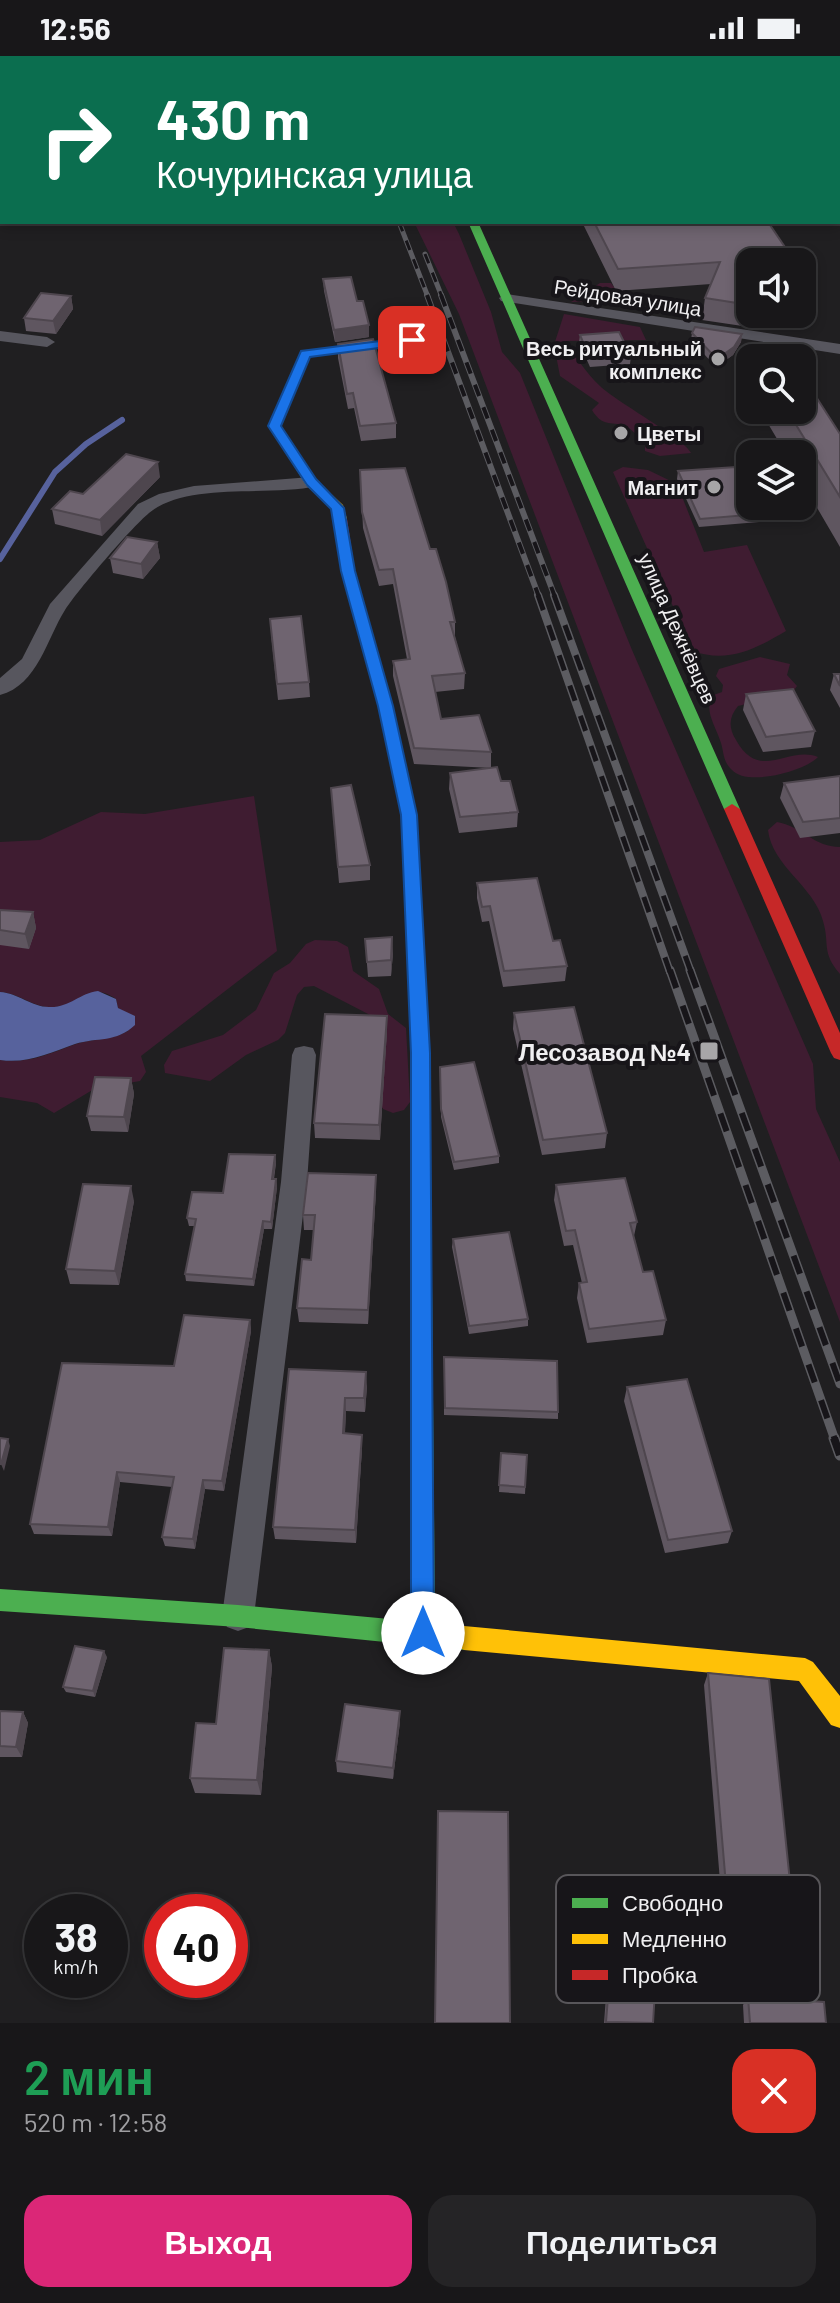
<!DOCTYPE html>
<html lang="ru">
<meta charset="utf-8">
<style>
:root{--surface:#181719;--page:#252426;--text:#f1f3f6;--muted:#9f9fa2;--line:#363638;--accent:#db2777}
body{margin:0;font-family:Barlow,sans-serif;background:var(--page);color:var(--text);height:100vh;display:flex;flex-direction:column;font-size:30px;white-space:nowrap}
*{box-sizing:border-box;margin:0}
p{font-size:26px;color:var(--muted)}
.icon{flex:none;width:44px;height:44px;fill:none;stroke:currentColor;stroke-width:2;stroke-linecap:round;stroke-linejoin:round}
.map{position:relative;height:1967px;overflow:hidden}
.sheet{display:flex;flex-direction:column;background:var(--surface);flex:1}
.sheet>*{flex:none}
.banner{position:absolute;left:0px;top:0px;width:840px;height:168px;box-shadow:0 4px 12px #0003,0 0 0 2px var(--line);background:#0b6e4f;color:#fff;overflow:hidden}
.tools{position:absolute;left:736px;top:192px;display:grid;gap:16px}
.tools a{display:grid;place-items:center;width:80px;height:80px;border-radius:16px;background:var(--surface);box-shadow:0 4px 12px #0003,0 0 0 2px var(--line);font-size:40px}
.speed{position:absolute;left:24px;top:1838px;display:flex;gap:16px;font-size:40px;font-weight:700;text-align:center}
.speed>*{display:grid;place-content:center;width:104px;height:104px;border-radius:50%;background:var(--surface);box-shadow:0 4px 12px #0003,0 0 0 2px var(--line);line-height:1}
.speed small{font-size:20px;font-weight:400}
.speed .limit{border:12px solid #d22;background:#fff;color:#111}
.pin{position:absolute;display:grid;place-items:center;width:68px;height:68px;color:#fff;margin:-34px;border-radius:16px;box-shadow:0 4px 12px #0006}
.me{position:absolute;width:88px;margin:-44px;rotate:0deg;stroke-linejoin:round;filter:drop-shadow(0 0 6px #0008)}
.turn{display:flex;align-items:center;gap:28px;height:168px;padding:0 24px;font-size:36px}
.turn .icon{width:104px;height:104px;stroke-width:2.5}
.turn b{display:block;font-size:56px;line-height:68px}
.round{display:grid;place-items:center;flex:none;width:84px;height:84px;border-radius:24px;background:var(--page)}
.headline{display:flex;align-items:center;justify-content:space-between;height:136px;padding:0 24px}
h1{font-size:48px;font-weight:600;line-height:60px;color:#1e9e55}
.action{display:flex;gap:16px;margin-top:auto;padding:16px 24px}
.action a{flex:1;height:92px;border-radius:24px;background:var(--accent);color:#fff;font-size:32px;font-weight:600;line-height:92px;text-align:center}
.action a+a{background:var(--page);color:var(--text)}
.status{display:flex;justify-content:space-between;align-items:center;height:56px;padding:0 40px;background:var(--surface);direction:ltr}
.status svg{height:22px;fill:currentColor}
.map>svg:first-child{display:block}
</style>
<div class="status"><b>12:56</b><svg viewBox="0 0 49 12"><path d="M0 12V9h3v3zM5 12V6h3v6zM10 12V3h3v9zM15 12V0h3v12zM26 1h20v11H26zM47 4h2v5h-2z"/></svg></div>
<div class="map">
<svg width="840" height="1967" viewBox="0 0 840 1967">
<rect width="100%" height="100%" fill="#201f21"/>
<!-- green -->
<path fill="#3f1c31" d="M414,166H453L459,178L491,256L502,296L520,317L632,594L813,1008L816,1053L840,1106V1266L459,258Z
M600,227H611L620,239L663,246L659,250L615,244L571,246Z
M564,258L640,271L646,284L566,285C576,301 586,317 600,330C618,347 685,383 691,397L660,400L645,395V386C639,382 631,372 625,370C610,365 602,371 592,354L599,347L560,320L554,289Z
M623,411L648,414L677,428L704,496L747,489L786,575C757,592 728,608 693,595L613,416Z
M760,601L790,608L787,619L797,630L792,637L738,650C729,661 728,671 736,684C760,727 788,689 818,701C805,715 747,731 732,714C723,706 724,697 721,687C716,670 705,658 711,640L722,636L723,629L716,620L719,613Z
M254,740L277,895L141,1000L146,1016L140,1025L94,1033L54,1057L37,1047L0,1041V1004C27,1008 49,998 73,989C92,982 109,985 128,975L126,957L118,952L116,943C92,925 80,948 56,951C36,954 20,937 0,936V786L40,784L101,756L145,758Z
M777,766C801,770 814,791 840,791V918C821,896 830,888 823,865C814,830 772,810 768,774Z
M315,884L337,885L348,891L353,915L379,933L388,958L406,972L410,1046L404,1054L393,1057L383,1053L379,1045L370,959L314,930L304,931L297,939L285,977L278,984L246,999L210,1025L165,1017L164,1009L172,995L223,979L256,954L274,917L290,907L306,888Z"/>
<!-- water -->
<path fill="#57629d" d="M98,935L116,943L118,952L135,960V969C116,987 98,981 75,988C49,997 28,1008 0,1004V936C18,937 32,951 49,951C69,952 80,937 98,935Z"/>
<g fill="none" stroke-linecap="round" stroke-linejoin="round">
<!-- stream -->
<path stroke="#57629d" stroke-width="6" d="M0,503L55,416L86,388L122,364"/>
<!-- street -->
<path fill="#57565e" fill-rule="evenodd" d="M506,238L840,288V298L501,245L499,242Z
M0,275L47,281L55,286L47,291L0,285Z
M311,421L320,426L317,430C270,441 187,425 149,457C130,473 79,533 65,554C47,582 38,629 0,639V622L22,603L50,548L138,448L159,438L194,430Z
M304,990L313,992L316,999L307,1126L254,1560L249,1571L238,1575L227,1571L222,1560L281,1126L292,999L295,992Z"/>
<!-- fast -->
<path fill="#4caf50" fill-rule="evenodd" d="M468,166H478L740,753L738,757L732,758L724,753Z
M421,1109L428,1112L431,1117L435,1568L472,1574L476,1582L472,1590L464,1594L238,1571L0,1555V1533L238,1549L411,1565V1117L414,1112Z"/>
<!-- slow -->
<path fill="#ffc107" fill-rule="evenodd" d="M319,0H329L330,2H320Z
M412,281L418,284L416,286L310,301L281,370L316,424L343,449L347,463L335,466L332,453L306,429L269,370L301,296Z
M464,1570L805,1602L813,1606L840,1640V1672L831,1669L799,1625L464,1594L456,1590L452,1582L456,1574Z"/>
<!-- jam -->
<path fill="#c62828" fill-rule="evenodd" d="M340,459L347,463L355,515L392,650L417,759L430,997L431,1117L428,1122L421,1125L414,1122L411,1117L412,997L401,759L378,650L341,515L333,463Z
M732,748L740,753L840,977V1004L834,1002L831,997L724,753Z"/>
<!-- rail-far4 casing -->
<g stroke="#5c5c61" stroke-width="5">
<path id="rail-far4" d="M399,166L428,241
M425,198L442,241"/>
</g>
<!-- rail-far3 casing -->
<g stroke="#5c5c61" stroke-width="6">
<path id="rail-far3" d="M427,239L539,541
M441,239L555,541"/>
</g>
<!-- rail-far2 casing -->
<g stroke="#5c5c61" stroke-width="8">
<path id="rail-far2" d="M538,539L670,916
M554,539L691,916"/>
</g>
<!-- rail-far1 casing -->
<g stroke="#5c5c61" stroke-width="9">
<path id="rail-far1" d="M670,914L835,1384
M690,914L840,1328"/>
</g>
<!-- rail casing -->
<g stroke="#5c5c61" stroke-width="11">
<path id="rail" d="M834,1382L840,1399"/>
</g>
<!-- rail-far4 -->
<use href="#rail-far4" stroke="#171519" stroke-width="3" stroke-dasharray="10" stroke-linecap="butt"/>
<!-- rail-far3 -->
<use href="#rail-far3" stroke="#171519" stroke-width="4" stroke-dasharray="12" stroke-linecap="butt"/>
<!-- rail-far2 -->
<use href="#rail-far2" stroke="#171519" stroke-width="5" stroke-dasharray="16" stroke-linecap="butt"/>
<!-- rail-far1 -->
<use href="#rail-far1" stroke="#171519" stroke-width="6" stroke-dasharray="19" stroke-linecap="butt"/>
<!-- rail -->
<use href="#rail" stroke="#171519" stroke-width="8" stroke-dasharray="24" stroke-linecap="butt"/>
</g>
<!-- wall -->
<path fill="#5f5660" d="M582,166H768L750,206V258H776L756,272L702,264L705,242L711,228L616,235Z
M323,223L357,245L369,281L335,286L324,235Z
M71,240L73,253L56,278L26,275L24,262Z
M692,277L742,278L741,286L733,299L716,311L691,284Z
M580,279L631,300L630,308L590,311L579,286Z
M338,288L396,367V382L361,385L354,352L348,353L338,302Z
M760,354H802L840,378V491L802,426V398H786Z
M360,414L430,493L455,566V581L465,617L464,633L435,636L441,663L491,696V712L414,708L393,620V605L407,603L393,528L379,530L363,472Z
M678,415L760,458L759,466L699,471L677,423Z
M160,421L102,480L55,468L52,453L83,438Z
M157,486L160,502L143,523L113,517L110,502Z
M271,578L309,626L310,641L278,644Z
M834,618H840V652L830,634Z
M746,638L815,675L811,691L763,696L743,654Z
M450,717L501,725L518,756L517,771L459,777L449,733Z
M840,720V777L800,782L780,742L784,727Z
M332,747L370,809V824L339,827Z
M477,827L553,885L567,910L565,925L503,931L489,865L482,866L477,842Z
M0,854L33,856L36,872L29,893L0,889Z
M365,883L393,897L391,920L368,921Z
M514,957L607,1077L605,1092L542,1099L513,973Z
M387,975L380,1084L315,1082L314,1067Z
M440,1011L499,1100V1107L454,1114L441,1061Z
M131,1022L134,1038L128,1076L91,1075L87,1060Z
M275,1099L276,1107L274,1123H276L277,1131L272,1173H264L254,1230L186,1225L185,1218L195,1170H189L187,1162Z
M556,1129L637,1166L634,1180L643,1216L666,1264L663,1279L587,1287L577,1242L579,1227H582L573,1189L564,1190L554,1144Z
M376,1134L368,1268L299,1266L297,1252L311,1204L314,1174H304L303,1159Z
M134,1145L119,1229L70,1228L66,1213Z
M453,1183L528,1263V1270L469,1278L452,1191Z
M250,1264L251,1275L224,1435L205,1433L195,1493L165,1490L162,1481L172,1431L120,1426L112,1480L34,1478L30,1468L174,1310Z
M444,1301L558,1356V1363L444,1359Z
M289,1313L367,1330L365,1356L346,1355L345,1377L362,1379V1392L356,1487L275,1483L273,1471Z
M627,1331L732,1475L728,1487L665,1497L624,1345Z
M501,1397L527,1399L525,1438L499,1436Z
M269,1594L272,1611L261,1739L195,1737L190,1722L216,1668Z
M107,1601L95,1641L66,1636L63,1631Z
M708,1617L793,1855L788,1864L723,1862L704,1629Z
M0,1655L23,1656L28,1667L22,1701H0Z
M400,1655V1666L393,1723L337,1716L336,1705Z
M613,1878L653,1967H604L610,1887Z
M748,1941L826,1967H744L743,1949Z"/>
<!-- shaded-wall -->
<path fill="#4e464e" d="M71,240L73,253L56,278L53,265Z
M758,258H776L756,272Z
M369,269V281L335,286L334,274Z
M742,278L741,286L733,299L716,311L717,303Z
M158,406L160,421L102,480L100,464Z
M157,486L160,502L143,523L141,508Z
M33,856L36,872L29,893L25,878Z
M392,881L393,897L391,920V904Z
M387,960V975L380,1084L379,1069Z
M131,1022L134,1038L128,1076L124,1061Z
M275,1099L276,1107L272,1131V1123Z
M376,1119V1134L368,1268V1254Z
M276,1123L277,1131L272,1173L271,1166Z
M131,1130L134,1145L119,1229L115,1215Z
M263,1165L264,1173L254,1230L253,1223Z
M250,1264L251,1275L224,1435L222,1425Z
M366,1316L367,1330L365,1356L364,1342Z
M345,1342L346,1355L344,1391L343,1377Z
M362,1379V1392L356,1487L355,1474Z
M8,1383L10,1390L4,1415L1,1408Z
M117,1416L120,1426L112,1480L108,1471Z
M203,1424L205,1433L195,1493L193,1483Z
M269,1594L272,1611L261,1739L257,1724Z
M104,1595L107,1601L95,1641L93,1635Z
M400,1655V1666L393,1723V1712Z
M23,1656L28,1667L22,1701L16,1691Z"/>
<!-- building -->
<path fill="#6f6470" stroke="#4e464e" stroke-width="2" d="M0,0H168L170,2H2V24H0Z
M594,166H768L795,206H750V249L705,242L720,206L618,213Z
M351,221L357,245H363L369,269L334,274L323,223Z
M41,237L71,240L53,265L24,262Z
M695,271L742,278L734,291L717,303L692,277Z
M619,276L631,300L590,303L580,279Z
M373,283L396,367L360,370L353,337L347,338L338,288Z
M802,319L840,378V441L787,354H802Z
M126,398L158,406L100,464L52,453L70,435L83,438Z
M736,411L750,438V450H756L760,458L700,463L678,415Z
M405,412L430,493H436L446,526L455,566H450L465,617L432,620L441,663L479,659L491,696L414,692L393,605L410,603L393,513L379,514L362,456L360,414Z
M127,481L157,486L141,508L110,502Z
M301,560L309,626L277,628L270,563Z
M834,618H840V630Z
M793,633L815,675L766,681L746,638Z
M497,711L501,725H510L518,756L460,761L450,717Z
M840,720V762L803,766L784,727Z
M351,729L370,809L338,811L331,732Z
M537,822L553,885L560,884L567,910L504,915L490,850L482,851L477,827Z
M0,854L33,856L25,878L0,874Z
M392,881L391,904L367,906L365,883Z
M574,951L607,1077L543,1084L514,957Z
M325,958L387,960L379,1069L314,1067Z
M474,1006L499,1100L454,1106L441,1053L440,1011Z
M95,1021L131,1022L124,1061L87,1060Z
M229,1098L275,1099L272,1123H276L271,1166L263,1165L253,1223L185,1218L196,1163L187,1162L192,1136L223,1137Z
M308,1117L376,1119L368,1254L297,1252L302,1203L311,1204L315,1159H303Z
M625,1122L637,1166L630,1167L643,1216L653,1215L666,1264L589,1273L579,1227L587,1226L575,1174L566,1175L556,1129Z
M83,1128L131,1130L115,1215L66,1213Z
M509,1176L528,1263L469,1270L453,1183Z
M184,1259L250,1264L222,1425L203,1424L193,1483L162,1481L174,1421L117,1416L108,1471L30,1468L62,1307L174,1310Z
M444,1301L557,1305L558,1356L445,1352Z
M289,1313L366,1316L364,1342H345L343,1377L362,1379L355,1474L273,1471Z
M687,1323L732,1475L668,1484L627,1331Z
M0,1382L8,1383L1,1408H0Z
M501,1397L527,1399L525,1431L499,1429Z
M75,1590L104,1595L93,1635L63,1631Z
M224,1592L269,1594L257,1724L190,1722L196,1667L216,1668Z
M708,1617L769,1623L793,1855L728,1853Z
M345,1648L400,1655L393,1712L336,1705Z
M0,1655L23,1656L16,1691L0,1690Z
M438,1755L508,1756L510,1967H435Z
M613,1878L658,1886L653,1967L606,1966Z
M748,1941L824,1946L826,1967H750Z"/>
<!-- route -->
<path fill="#1a73e8" stroke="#114b97" stroke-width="2" d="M412,281L417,282V287L310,301L281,370L316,423L344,452L355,515L393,650L417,759L430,997L434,1577L431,1586L423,1589L414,1586L411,1577V997L401,759L378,650L341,515L331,453L307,429L268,370L301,295Z"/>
<!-- markers -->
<g fill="#a7a6a8" stroke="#171519" stroke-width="3">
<circle cx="718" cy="303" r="8"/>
<circle cx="621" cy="377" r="8"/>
<circle cx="714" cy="431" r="8"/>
<rect x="699" y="985" width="20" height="20" rx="4"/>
</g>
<g text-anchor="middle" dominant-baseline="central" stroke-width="8" stroke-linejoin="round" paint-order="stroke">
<!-- far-street labels -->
<g font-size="20" fill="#f0eff1" stroke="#171519">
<text transform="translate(628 241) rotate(9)">Рейдовая улица</text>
<text transform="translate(678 572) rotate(66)">улица Дежнёвцев</text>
</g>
<!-- far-poi labels -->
<g font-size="20" font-weight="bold" fill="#f0eff1" stroke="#171519" text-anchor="end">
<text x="702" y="292">Весь ритуальный<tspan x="702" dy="23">комплекс</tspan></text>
<text x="637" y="377" text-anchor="start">Цветы</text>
<text x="698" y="431">Магнит</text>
</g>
<!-- poi labels -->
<g font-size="24" font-weight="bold" fill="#f0eff1" stroke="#171519" text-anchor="end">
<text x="691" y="995">Лесозавод №4</text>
</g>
</g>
<!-- legend -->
<rect x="556" y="1819" width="264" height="128" rx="12" fill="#171519" stroke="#58565a" stroke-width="2"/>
<rect x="572" y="1842" width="36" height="10" fill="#4caf50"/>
<rect x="572" y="1878" width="36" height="10" fill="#ffc107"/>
<rect x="572" y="1914" width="36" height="10" fill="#c62828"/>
<g font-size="22" fill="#f0eff1">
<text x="622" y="1855">Свободно</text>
<text x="622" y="1891">Медленно</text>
<text x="622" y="1927">Пробка</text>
</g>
</svg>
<div class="tools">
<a><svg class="icon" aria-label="sound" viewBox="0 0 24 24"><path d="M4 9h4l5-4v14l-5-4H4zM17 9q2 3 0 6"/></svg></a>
<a><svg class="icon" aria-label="search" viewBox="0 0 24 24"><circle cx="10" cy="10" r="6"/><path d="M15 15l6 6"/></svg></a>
<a><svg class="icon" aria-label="layers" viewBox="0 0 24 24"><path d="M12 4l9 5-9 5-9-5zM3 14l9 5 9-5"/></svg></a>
</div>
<div class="speed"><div>38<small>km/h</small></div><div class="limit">40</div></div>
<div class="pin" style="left:412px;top:284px;background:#d93025"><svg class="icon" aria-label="arrive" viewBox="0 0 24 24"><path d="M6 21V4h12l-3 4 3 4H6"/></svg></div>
<svg class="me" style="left:423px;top:1577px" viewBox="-20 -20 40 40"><circle r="19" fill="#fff"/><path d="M0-13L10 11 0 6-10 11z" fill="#1a73e8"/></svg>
<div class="banner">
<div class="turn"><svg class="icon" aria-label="right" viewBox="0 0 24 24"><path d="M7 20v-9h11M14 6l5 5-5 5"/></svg><div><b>430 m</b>Кочуринская улица</div></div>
</div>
</div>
<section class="sheet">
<div class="headline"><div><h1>2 мин</h1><p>520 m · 12:58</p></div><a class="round" style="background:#d93025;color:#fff"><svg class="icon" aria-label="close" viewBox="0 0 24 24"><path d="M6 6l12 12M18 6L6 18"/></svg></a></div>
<div class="action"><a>Выход</a><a>Поделиться</a></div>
</section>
